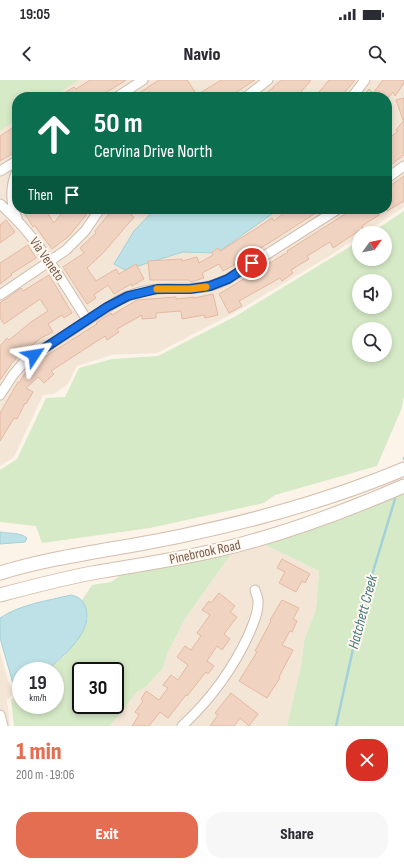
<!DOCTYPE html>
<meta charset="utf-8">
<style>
:root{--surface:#fff;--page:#f7f7f7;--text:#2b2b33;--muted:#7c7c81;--accent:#e36e51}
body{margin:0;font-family:"Sofia Sans Condensed",sans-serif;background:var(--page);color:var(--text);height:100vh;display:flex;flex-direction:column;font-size:15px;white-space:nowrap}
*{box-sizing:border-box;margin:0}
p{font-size:13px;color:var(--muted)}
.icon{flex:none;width:22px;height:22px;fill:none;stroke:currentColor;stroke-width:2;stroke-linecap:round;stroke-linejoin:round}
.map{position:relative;height:646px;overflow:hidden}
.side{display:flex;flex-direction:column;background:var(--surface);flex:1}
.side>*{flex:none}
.top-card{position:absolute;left:12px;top:12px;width:380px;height:122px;border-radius:16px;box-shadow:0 2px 6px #0003;background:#0b6e4f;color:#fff;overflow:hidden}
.needle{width:26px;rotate:57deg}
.buttons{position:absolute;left:352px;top:146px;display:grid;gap:8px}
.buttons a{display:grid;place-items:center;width:40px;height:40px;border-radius:50%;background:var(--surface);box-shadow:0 2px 6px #0003;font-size:20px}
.speed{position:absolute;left:12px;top:582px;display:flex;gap:8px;font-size:20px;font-weight:700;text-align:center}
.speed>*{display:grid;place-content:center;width:52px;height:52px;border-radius:50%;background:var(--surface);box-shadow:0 2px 6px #0003;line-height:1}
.speed small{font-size:10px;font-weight:400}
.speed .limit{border:2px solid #111;border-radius:6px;background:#fff;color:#111}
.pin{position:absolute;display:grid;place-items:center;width:34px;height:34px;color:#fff;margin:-17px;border:2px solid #fff;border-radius:50%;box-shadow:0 1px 4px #0007}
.me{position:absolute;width:44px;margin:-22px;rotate:57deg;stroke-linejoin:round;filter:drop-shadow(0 0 3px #0008)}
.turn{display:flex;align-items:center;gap:14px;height:84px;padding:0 16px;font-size:18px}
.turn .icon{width:52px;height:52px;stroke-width:2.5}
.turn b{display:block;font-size:28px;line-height:34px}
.then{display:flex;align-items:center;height:38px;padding:0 16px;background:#0003;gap:8px;font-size:15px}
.round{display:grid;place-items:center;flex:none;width:42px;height:42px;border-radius:16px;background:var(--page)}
.summary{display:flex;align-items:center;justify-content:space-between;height:68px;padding:0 16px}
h1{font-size:24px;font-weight:800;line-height:30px;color:var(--accent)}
.button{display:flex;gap:8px;margin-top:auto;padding:8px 16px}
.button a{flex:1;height:46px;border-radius:16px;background:var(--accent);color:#fff;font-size:16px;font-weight:800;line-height:46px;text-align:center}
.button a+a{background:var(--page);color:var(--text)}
.status{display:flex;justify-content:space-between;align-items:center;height:28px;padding:0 20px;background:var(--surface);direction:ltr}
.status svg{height:11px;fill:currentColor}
header{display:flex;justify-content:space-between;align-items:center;height:52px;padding:0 16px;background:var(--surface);font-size:18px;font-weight:800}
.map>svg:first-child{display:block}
</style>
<div class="status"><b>19:05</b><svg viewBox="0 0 49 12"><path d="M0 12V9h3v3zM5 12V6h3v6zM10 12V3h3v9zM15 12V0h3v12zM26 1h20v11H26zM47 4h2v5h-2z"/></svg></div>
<header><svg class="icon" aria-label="back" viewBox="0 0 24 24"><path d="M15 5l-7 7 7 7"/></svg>Navio<svg class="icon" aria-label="search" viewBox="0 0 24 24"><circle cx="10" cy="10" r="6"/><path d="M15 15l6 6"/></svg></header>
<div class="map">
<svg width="404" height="646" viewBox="0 0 404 646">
<rect width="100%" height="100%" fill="#fcf4e9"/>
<!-- residential -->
<path fill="#f4e6d7" d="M79,0H404V127L364,153H359V156L333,174L234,233L157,273L112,275L77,286L68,304L54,314L43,315L14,377L0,386V51L17,40V129H155L134,151L125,190L183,172L217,173L279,129H387V17H53Z
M265,465L319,491L316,529L304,561L301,585L287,646H110L137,612L146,607L163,588L168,572L185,539L231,474Z
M0,572L8,601L11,607L14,609L15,613L7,620L10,646L0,645Z"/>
<!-- green -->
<path fill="#d6eac7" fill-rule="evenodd" d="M0,0H79L53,17H17V40L0,51Z
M404,131V316L401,330L377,386L275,415L264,423L150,448L42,463L36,446L0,442V390L17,379L46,318L65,317L79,288L112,279L158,276L236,236L359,161V179H385V153H371ZM359,201H385V227H359ZM359,249H385V275H359Z
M404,413V646H287L301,585L304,561L316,529L319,491L265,465L391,419Z
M231,474L185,539L168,572L163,588L146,607L137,612L110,646H14L11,620L21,612V625H55V591H46L64,576L88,539L87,531L82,520L92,505L111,502L121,495ZM81,591H115V625H81Z"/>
<!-- water -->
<path fill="#bde1e6" stroke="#a3d1d8" d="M155,129H279L217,173L183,172L125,190L114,184L134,151Z
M0,452C9,454 20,452 27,458L25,462L0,464Z
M71,515C79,517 82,519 85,526C96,550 62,577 46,591H21V607L14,605L12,600L0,558V538C21,524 47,521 71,515Z"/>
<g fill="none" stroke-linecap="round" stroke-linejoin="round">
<!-- stream -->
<path stroke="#a3d1d8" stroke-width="2.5" d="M404,379V378
M336,646L362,528L395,419"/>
</g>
<!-- building -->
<path fill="#f1d3c1" stroke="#e4b9a1" d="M90,0H126L99,17H58L74,7L76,9Z
M159,0H187L197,15L221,0H255L229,17H133Z
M281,0H311L301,12L305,17H260L273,8V7Z
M329,0H355L341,17H315Z
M383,0H404V3L395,16L393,12L388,18L387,17H363L369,9L373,13Z
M404,18V40H403L396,20Z
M404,40V75L387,88V60L398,51L396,50Z
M17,45V71L0,81V56Z
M404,96V121L387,131V108Z
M22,129H45L54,143L65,129H89L85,135H86L69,156L52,169L35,146L33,147Z
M113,129H129L133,132L131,135L134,137L104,172L87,188L96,201L116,189L119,194L136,184L144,199L132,206L131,204L114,214L108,205L94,215L96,218L87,224L63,187L84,173L80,168L96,153L95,151Z
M289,129H322L236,184L223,191L219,184L202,193L204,198L191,202L189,200H150L148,181L182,179V181L197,177L199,183L213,175L212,172L218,168L220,171L257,148L272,138L274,141Z
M353,129H375L379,135L362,146L363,148L333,168L330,162L307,176L309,179L291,190L293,193L282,201L280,198L239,221L242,226L229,233L219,214L288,172L287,171Z
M6,140L15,152L0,163V145Z
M28,165L36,178L11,194L12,195L0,204V183Z
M49,195L72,233L64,238L62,235L48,244L53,252L41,258L26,270L25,269L10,285V286L0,300V266L7,258L9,260L31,242L48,231L40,219L4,244L0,238V223L21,208L23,211Z
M213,214L218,235L205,238L204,235L182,239L181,231L156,233V238L142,239V235L117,249L119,252L107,260L105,256L51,291L54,294L44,303L38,297L26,308L33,312L26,324L25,323L17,339L14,338L0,361V333L18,302L19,303L23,296L38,281L97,244L96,243L111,233L112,235L137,220L176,217V219L194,217V218Z
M282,479L310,494L305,503L302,501L296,512L279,503L285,492L277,488Z
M219,513L235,526L230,532L237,537L224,554L230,559L222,570L217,566L207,581L214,586L208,594L206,592L187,616L186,615L168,638L160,632L149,646H132L139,635L135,632L143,621L141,619L146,611L159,620L168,608L163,605L171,595L178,600L188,585L177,577L185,566L191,570L201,556L197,553L210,535L202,530L209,521L211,523Z
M282,520L299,528L293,539L297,541L292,552L290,551L282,565L293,570L279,597L280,598L267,618L239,601L257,572L255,571L271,541L270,540Z
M231,613L258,634L249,646L240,638L234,646H210L218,635L215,633Z"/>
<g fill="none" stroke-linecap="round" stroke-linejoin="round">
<!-- street casing -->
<g stroke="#cebcae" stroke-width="11">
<path id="street" d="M117,17L143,0
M246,17L268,0
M352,17L365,0
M0,91L17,81
M17,91C10,106 10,123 17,138
M387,98L404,86
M0,124C37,156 61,199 87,240
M0,215L66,170L85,151L100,129
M0,315L13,295L25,281L119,220C131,214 144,210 158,209C187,206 200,213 228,199L338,129
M0,635L3,646
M182,646C210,620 233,589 249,554C253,544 259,532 258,521C258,517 256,514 255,510"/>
</g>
<!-- secondary casing -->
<g stroke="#d4beae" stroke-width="15">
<path id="secondary" d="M0,493C59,475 121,469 181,456C257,440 333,419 404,389
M0,515C30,507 61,499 92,493C137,485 182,479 226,468C288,453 346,431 404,406"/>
</g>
<!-- street -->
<use href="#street" stroke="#fff" stroke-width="9"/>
<!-- secondary -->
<use href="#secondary" stroke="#fff" stroke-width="13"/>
</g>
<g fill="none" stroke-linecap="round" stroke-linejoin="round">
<!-- route casing -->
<g stroke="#114b97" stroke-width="10">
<path id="route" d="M34,275L107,227L128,216L157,209H190L210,206L228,199L252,183"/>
</g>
<!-- route -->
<use href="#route" stroke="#1a73e8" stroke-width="7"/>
<!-- slow -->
<path stroke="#f59e0b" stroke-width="7" d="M157,209H190L206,207"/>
</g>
<g text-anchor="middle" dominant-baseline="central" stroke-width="4" stroke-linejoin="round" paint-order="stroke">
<!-- street labels -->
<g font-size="14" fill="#775a4c" stroke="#fff8ef">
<text transform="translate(47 179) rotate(55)">Via Veneto</text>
<text transform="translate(205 472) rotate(-12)">Pinebrook Road</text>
</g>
<!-- water labels -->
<g font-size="15" font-style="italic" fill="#437983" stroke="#fff8ef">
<text transform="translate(363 532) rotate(-75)">Hatchett Creek</text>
</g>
</g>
</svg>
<div class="buttons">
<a><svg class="needle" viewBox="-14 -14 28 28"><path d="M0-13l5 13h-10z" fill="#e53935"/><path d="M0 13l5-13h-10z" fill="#7c7c81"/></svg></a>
<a><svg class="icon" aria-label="sound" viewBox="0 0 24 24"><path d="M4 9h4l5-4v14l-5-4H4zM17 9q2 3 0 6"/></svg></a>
<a><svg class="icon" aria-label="search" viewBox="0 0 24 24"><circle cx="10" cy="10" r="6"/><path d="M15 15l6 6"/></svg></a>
</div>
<div class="speed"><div>19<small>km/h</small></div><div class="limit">30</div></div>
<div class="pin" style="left:252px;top:183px;background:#d93025"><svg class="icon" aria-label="arrive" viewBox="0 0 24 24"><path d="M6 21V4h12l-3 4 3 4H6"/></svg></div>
<svg class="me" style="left:34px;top:275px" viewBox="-20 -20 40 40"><path d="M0-17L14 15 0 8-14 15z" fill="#1a73e8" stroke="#fff" stroke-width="4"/></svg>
<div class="top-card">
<div class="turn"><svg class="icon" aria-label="ahead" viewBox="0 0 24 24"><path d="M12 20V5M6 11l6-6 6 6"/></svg><div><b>50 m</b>Cervina Drive North</div></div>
<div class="then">Then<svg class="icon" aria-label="arrive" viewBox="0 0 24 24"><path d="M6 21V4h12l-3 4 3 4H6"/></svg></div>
</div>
</div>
<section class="side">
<div class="summary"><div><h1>1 min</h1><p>200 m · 19:06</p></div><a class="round" style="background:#d93025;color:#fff"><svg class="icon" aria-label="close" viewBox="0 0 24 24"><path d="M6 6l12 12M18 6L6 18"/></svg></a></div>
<div class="button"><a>Exit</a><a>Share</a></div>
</section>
